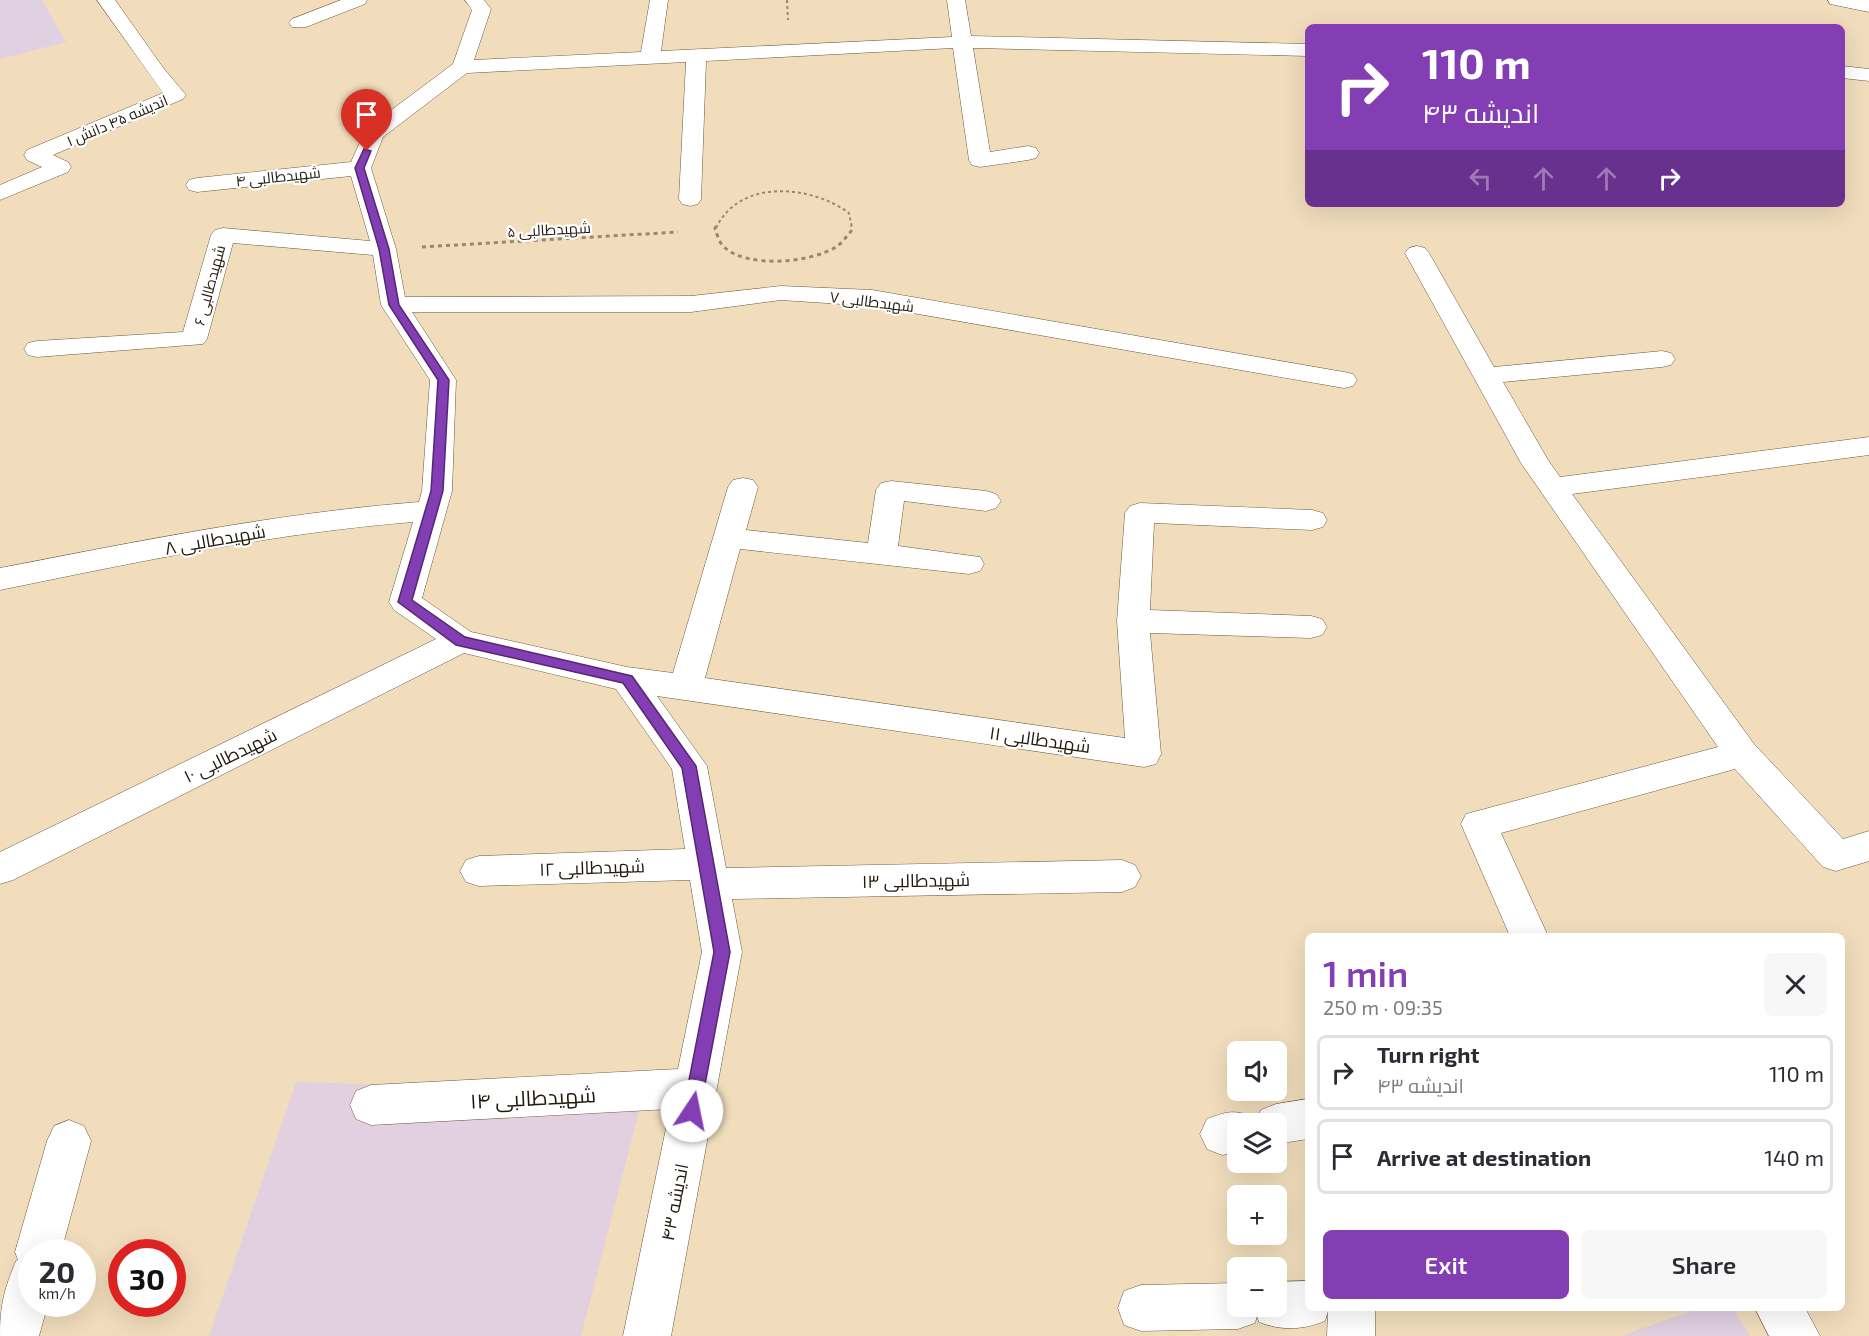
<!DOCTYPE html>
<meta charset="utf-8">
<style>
:root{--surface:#fff;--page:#f7f7f7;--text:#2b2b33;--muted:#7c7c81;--line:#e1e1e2;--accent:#823eb2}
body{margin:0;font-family:"Exo 2",Cairo,sans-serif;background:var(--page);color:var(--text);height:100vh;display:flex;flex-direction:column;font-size:22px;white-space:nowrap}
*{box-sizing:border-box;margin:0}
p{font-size:20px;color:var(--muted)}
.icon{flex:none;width:33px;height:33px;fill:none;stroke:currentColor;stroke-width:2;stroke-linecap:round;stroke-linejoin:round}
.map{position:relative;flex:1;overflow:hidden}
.panel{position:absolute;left:1305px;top:933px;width:540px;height:378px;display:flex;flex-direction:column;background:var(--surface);border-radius:9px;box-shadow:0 6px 24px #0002}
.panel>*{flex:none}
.banner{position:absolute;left:1305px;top:24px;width:540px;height:183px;border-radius:9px;box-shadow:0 6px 24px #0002;background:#823eb2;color:#fff;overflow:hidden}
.buttons{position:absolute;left:1227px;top:1041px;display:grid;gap:12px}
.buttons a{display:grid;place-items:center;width:60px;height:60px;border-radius:9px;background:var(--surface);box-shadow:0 6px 24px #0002;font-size:30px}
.speed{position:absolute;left:18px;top:1239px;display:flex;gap:12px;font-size:30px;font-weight:700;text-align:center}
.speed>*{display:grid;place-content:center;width:78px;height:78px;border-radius:50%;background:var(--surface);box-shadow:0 6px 24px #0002;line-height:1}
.speed small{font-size:15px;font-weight:400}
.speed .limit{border:9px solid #d22;background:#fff;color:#111}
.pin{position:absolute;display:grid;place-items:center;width:51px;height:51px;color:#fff;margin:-62px -26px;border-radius:50% 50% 50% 0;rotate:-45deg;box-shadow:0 0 6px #0007}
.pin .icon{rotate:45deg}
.me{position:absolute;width:66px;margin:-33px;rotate:11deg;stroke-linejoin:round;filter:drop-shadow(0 0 4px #0008)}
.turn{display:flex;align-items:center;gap:21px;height:126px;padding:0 18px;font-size:27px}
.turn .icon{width:78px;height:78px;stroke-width:2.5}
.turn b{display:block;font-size:42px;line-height:51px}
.lanes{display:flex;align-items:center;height:57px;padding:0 18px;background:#0003;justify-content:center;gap:30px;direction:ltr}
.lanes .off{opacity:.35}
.round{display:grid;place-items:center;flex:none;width:63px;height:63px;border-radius:9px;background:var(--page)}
.summary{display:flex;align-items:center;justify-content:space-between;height:102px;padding:0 18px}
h1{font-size:36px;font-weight:600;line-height:45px;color:var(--accent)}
.cta{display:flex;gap:12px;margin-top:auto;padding:12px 18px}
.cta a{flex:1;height:69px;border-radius:9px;background:var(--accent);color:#fff;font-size:24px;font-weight:600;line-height:69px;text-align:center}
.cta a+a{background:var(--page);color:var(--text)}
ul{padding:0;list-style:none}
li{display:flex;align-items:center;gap:18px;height:75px;margin:0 12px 9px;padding:0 6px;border:3px solid var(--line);border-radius:9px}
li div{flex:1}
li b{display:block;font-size:22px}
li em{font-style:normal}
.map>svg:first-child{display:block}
</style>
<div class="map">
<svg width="1869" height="1336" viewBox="0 0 1869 1336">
<rect width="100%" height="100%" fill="#f1ddbc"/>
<!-- education -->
<path fill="#dfd0e2" d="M0,0H42L66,42L0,59Z
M1700,1308H1733L1750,1336H1621Z"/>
<!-- medical -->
<path fill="#e2cfdf" d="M296,1082L644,1092L581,1336H209Z"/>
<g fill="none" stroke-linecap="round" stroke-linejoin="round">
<!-- minor casing -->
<g stroke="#6a593c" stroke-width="1">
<path id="minor" d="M97,0H115L164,69L186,95L183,99L53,155L68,162L71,167L68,172L0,200V185L42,167L27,160L24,155L27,150L163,93Z
M341,0H367L365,4L306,27H292L289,23L292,19Z
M465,0H484L491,9L474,60L641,52L650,0H668L661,51L952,37L947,0H965L971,36L1308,44V56L973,48L990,152L1028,146L1036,148L1039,153L1036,158L1028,160L980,167L972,165L969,160L953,48L706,61L701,199L698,204L690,206L682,204L679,199L686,62L467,73L383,137L371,168L396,249L405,297L691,296L781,286L872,290L1344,372L1353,374L1357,380L1353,386L1344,388L872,306L781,300L691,312H412L456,380L452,491L422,598L471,632L627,667L673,673L728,487L733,480L743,478L753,480L758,487L746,530L868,543L876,490L881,483L891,481L986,491L996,494L1001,501L996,508L986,511L904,501L898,546L980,557L984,564L980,571L969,574L740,549L705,678L1125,738L1117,621L1125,513L1130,506L1140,503L1312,510L1323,513L1327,520L1323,527L1312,530L1154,523L1150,610L1311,616L1322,619L1327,627L1322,635L1311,638L1150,633L1161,754L1156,764L1144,767L657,696L707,766L726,868L1122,860L1135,865L1141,876L1135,887L1122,892L732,899L742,952L671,1336H623L670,1109L371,1125L356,1119L350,1105L356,1091L371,1085L678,1069L702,952L690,880L479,886L466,882L460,871L466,860L479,856L685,849L672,769L616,689L464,653L13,880L0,884V852L436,639L394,610L389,602L413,522C274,533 137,562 0,590V568C139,541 278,513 419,502L422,491L430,380L381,305L373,255L233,243L207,339L203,344L37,357L28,355L24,349L28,343L37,341L183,332L211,235L215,230L223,228L370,241L351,176L197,192L189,190L186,185L189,180L197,178L351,162L366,129L453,64L472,10Z
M1828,0H1869V12L1830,4Z
M1842,66L1869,69V81L1842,78Z
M1417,246L1425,248L1429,253L1494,367L1662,351L1671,353L1675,359L1671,365L1662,367L1503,382L1548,460L1560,477L1869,437V455L1572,494L1754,744L1843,839L1869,831V861L1836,871L1823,867L1735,769L1501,833L1548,936H1510L1461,824L1466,814L1718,747L1521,463L1405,253L1409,248Z
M1308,1099V1139L1276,1144V1124H1238V1152L1222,1155L1207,1149L1200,1134L1207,1119C1226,1112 1234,1109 1253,1117L1256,1122L1261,1110L1276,1104Z
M69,1120L84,1126L91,1141L61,1252H32V1304H48L39,1336H0C0,1306 4,1289 16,1261L18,1260L15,1252L47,1141L54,1126Z
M1308,1281V1308H1375V1336H1327L1328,1311L1325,1321C1302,1330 1282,1331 1259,1322L1257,1316L1255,1323L1238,1329L1141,1331L1124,1325L1118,1308L1124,1291L1141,1285L1238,1283V1306H1276V1282Z
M1755,1308H1805L1820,1336H1769Z"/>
</g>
<!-- path-far1 -->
<path stroke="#978870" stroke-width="2" stroke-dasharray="3 3" stroke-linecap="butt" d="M787,0L788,20
M716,228C740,178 811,185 849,213L852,228"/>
<!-- path -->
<path stroke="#978870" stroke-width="3" stroke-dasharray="4 4" stroke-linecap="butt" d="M716,226L715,229C717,234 719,242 723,246C746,269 810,263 836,247C842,243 847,236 852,230L851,226
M422,247L678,232"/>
<!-- minor -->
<use href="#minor" fill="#fff" fill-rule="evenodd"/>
</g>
<!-- route -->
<path fill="#823eb2" stroke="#542874" stroke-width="1.5" d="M364,149L371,151L364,168L389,249L399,305L449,380L443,491L412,600L465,637L632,676L696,766L730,952L700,1111L698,1117L692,1119L685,1117L683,1111L714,952L682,768L623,683L456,645L398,602L431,491L438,380L389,305L379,249L355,168Z"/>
<g text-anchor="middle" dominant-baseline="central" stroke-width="4.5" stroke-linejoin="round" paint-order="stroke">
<!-- far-street labels -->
<g font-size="15" fill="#20190d" stroke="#fff">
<text transform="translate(117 120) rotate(-23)">اندیشه ۴۵ دانش ۱</text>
<text transform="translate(278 176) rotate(-6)">شهیدطالبی ۴</text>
<text transform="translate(549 229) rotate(-3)">شهیدطالبی ۵</text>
<text transform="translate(209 285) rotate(-75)">شهیدطالبی ۶</text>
<text transform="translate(872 301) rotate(7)">شهیدطالبی ۷</text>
</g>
<!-- street labels -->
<g font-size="18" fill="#20190d" stroke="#fff">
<text transform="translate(215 539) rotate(-10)">شهیدطالبی ۸</text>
<text transform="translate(1040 739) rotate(8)">شهیدطالبی ۱۱</text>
<text transform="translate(230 755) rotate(-26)">شهیدطالبی ۱۰</text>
<text transform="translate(592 867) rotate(-2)">شهیدطالبی ۱۲</text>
<text transform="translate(916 880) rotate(-1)">شهیدطالبی ۱۳</text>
<text transform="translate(674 1202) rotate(-79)">اندیشه ۴۳</text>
</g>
<!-- near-street labels -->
<g font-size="21" fill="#20190d" stroke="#fff">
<text transform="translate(533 1097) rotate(-3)">شهیدطالبی ۱۴</text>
</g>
</g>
</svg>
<div class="buttons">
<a><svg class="icon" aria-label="sound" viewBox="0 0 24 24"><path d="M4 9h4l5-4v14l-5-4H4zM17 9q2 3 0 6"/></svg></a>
<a><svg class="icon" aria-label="layers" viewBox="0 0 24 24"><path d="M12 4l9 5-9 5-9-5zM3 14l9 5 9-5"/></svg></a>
<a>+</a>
<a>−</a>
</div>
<div class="speed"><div>20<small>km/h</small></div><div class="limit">30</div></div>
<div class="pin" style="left:367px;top:151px;background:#d93025"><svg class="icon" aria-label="arrive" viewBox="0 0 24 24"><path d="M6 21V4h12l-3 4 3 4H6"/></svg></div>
<svg class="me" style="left:692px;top:1111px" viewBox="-20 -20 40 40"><circle r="19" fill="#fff"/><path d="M0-13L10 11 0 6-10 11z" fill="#823eb2"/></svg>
<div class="banner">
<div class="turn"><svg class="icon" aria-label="right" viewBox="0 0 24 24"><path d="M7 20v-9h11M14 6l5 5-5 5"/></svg><div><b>110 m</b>اندیشه ۴۳</div></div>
<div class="lanes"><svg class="icon off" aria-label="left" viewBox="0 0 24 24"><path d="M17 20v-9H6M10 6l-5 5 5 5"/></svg><svg class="icon off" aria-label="ahead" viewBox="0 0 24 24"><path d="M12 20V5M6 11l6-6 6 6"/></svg><svg class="icon off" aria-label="ahead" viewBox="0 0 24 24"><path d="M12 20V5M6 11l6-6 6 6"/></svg><svg class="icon" aria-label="right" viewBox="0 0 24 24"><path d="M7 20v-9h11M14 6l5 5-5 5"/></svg></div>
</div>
<section class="panel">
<div class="summary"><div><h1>1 min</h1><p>250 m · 09:35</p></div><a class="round"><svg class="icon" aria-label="close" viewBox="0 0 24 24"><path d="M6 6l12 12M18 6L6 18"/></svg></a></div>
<ul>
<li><svg class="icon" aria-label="right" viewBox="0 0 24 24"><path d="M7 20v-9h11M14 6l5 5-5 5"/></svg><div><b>Turn right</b><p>اندیشه ۴۳</p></div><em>110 m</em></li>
<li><svg class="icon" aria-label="arrive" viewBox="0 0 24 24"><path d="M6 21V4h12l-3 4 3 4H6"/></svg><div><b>Arrive at destination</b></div><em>140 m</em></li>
</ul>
<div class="cta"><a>Exit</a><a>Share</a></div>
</section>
</div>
